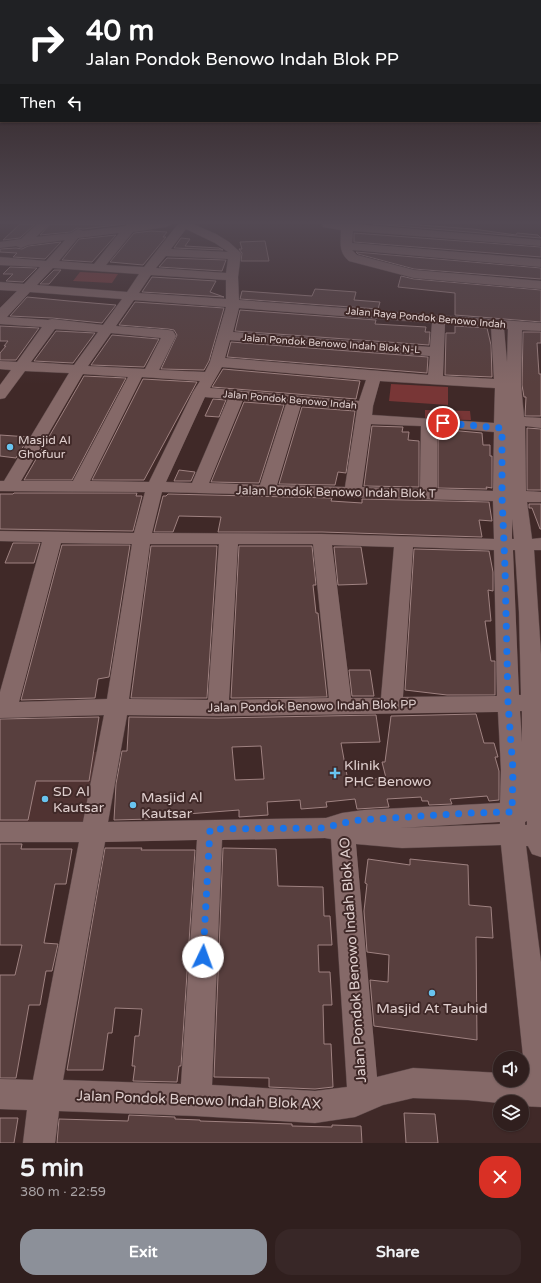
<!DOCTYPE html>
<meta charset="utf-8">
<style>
:root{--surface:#301f1e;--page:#382727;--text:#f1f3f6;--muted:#a8a2a4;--line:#4b3d3c;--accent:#8c9099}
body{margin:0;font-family:"Varela Round",sans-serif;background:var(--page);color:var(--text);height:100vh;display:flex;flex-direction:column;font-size:15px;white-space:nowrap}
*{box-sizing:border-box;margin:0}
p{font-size:13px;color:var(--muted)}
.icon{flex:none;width:22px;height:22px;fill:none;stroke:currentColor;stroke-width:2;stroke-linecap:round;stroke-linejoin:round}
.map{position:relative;height:1143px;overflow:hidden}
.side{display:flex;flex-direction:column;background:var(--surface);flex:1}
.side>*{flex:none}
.guide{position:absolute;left:0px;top:0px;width:541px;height:122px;box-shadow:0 1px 3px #0004,0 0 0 1px var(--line);background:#202124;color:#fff;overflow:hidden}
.controls{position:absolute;left:493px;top:1051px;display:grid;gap:8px}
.controls a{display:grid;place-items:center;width:36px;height:36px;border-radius:50%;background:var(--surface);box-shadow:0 1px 3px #0004,0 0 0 1px var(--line);font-size:20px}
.pin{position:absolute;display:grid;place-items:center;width:34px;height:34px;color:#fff;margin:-17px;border:2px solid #fff;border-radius:50%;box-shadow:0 1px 4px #0007}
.me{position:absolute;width:44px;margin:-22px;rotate:3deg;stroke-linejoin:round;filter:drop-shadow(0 0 3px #0008)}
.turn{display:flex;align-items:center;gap:14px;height:84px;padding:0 20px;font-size:18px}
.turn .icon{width:52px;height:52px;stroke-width:2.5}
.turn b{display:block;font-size:28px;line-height:34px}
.then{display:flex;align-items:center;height:38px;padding:0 20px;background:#0003;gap:8px;font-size:15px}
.round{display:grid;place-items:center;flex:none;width:42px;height:42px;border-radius:16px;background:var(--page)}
.head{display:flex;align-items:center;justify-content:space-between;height:68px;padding:0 20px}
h1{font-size:24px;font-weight:700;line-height:30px}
.action{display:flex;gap:8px;margin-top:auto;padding:8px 20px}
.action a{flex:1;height:46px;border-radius:16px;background:var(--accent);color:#fff;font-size:16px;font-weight:700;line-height:46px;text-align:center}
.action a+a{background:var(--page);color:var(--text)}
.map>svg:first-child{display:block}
</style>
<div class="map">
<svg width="541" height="1143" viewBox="0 0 541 1143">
<rect width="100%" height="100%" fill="#402928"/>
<!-- built -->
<path fill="#503332" d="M51,752H98L84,830L0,829V769Z"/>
<!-- green -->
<path fill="#783636" d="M80,272L118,274L112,283L73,281Z
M391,384L448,387V405L389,401Z
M425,410L470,411L471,420L425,419Z"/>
<!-- building -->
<path fill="#583f3e" stroke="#9f8281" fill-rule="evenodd" d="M20,224H35L20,238L3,240Z
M50,224H125L83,229L77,228L71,232L40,235Z
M373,224H406L473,229L516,235L517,233L538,235L541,238Z
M151,231L167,232L163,237H166L143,265L110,262L134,233Z
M354,233L541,247V257L354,242Z
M116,235L92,262L62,260L79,239Z
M181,238L190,239L185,246L219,248L223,250L174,248Z
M265,241L269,261H241L242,253L239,249H242L240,242Z
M61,242L45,259L13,257L17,253L0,252V249L16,248L22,249L28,246Z
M356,252L541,268V279L414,269L358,254Z
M167,258L226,260L222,271L159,267Z
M10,267L37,268L23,282L6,281L13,274H3Z
M54,270H61L49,284H40Z
M401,276L414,279L541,290V322L455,315V293L398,287Z
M152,277L216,281L210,292L224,297L142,292Z
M315,289L356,292L354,300L380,302L378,309L240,299L242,291L312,296Z
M27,297L69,301L116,305L102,323L52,318L10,316Z
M135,302L224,308L209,361L204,370L161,369L177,335L174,330L168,329L119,325Z
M240,310L376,320L375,324L426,327L425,332H430L429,345L235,331Z
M0,326L39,328L16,360H0V353L6,346H4L8,341H0Z
M455,326L487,328L491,345L492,377L445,375L446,333H455Z
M56,331L95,333L73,363L34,361Z
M523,332H541V343H537L539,374H541V416H525L526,397H524L522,385Z
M112,335L159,339L144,367L91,365Z
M231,342L428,357L427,373L227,357Z
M223,369L360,381L356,399L212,387Z
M84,376L126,378L72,480H24Z
M143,379L197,382L144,480H92Z
M213,399L226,400L219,417L205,416Z
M244,402L284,405L259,483L211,482Z
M302,407L355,411L346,473L338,472L335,485L279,484Z
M372,426L403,427L402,432H409L408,440L419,441V487L364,486Z
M527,428L541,429V490H527Z
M438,429L482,433L483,445H490V456H492V488L486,487L487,489L438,488Z
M0,435L29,437L16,458L0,456Z
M179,470L195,472L191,481H174Z
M14,493H137L136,496H142L133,531L0,529V494H13Z
M168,494L332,498L331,501L362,503V499L489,502L492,521L479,520L482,537L322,532H218L221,517L179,516L173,532H154L163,496H166Z
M529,504H541V529H540L532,508H529Z
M13,543H40L34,563H5Z
M62,545H130L109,677L98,679L95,698L21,700Z
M151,546H217L207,698H131Z
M239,546H312L316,585H313L316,613H318L327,697L231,698Z
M334,547H361L367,584L338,585Z
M414,549L489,551L493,572V591L488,590L491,621H485L491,661H495V695H447L405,690Z
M349,670H370L374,696H352Z
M476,714L484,743H494L498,757H495L499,771V800L489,801L487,796L450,799L452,804L429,805L428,801H422L421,797L387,799L389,807L357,809L355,799L326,802L327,807L301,809L300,800L267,802L268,815L239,817V810L187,814V818L114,820L116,784L122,751H127L129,717L218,718L376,715L380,742L341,743L348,781L386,778L382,762H385L391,716ZM261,746L264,779L235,780L232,747Z
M99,717L89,781H36L28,820H0V719Z
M0,844H22L21,849H72L66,884H55L44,943L58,944L52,971H46L40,1005H29L16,1078H0V975H15L22,945H0Z
M105,848H142L141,850H195L181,1066H179L177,1082L133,1081L135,1066H132L135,1036H139L142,1009L115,1008L112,1033H108L103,1070H67Z
M223,848L276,849L278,886L323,887L324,916H330L332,945H318L319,972H330L332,1005H323L324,1044H331L333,1087L315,1089L269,1087V1078L214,1077Z
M368,859L410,865V859L468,865L469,905L491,907L493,938L476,937L477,1040L374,1026L370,980L388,982L389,955L367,952L364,911L367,884L365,883Z
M404,1113L435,1114L438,1143H406Z
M129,1115L175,1117V1119L200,1120V1121L292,1124V1126L332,1127V1125L361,1126L362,1143H57L59,1119L128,1121Z
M0,1118H18L14,1143H0Z"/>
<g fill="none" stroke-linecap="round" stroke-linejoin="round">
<!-- minor casing -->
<g stroke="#5a4646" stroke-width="1">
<path id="minor" d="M37,224H49L36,237L71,233L78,229L83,231L126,226L127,224H172L166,227L133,232L106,265L144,267L178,224H193L216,234L229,242L241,253L238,277L239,300L541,323V331L522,330L521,385L524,417L541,418V428L525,426L526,491L541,492V502H527L532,539L541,538V550H534L541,654V857L532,854L528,846H526L541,962V1107L522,1106V1102H500V1103L468,1100L413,1098L383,1105L355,1117L315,1123L196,1116L59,1111L55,1143H23L27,1110L0,1109V1079L33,1080L79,842H0V822H83L104,715L0,718V692L42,542L0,541V531L134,533L145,492L0,491V481H4L69,373L25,371L5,398L0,399V385L11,370L0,369V361L17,362L42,327L0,324V308L17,291L0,290V282L24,284L40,267L0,265V257L46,261L65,240L28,245L21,248L16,246L0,248V242L21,239ZM186,229L215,243L228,252L171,249ZM119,233L94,264L59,261L78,238ZM166,256L228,259L226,273L156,268ZM53,268L139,274L127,292L37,285ZM151,275L226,280V299L139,293ZM30,292L122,299L103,325L52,319L48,320L7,317ZM134,300L226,307L210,362L205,372L159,370L176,336L173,331L168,330L116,326ZM239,308L432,323L430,347L233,332ZM445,324L491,327L494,379L443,376ZM504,328L508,329L507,362ZM55,329L98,332L74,365L31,362ZM111,333L161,338L145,369L88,366ZM230,340L430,356L428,375L225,358ZM222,367L366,380L359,401L210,388ZM83,374L128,377L73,481H21ZM142,377L200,381L193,392L149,482L90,481ZM380,381L495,388L494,423L372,415L373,406ZM205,397L228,399L192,483L166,482ZM243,400L286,404L260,485L209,483ZM301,405L357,410L345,487L277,485ZM371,424L421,426L420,489L362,487ZM437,427L494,432L493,491L437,489ZM162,492L493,501L494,539L322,534L152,533ZM512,519L514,539H512ZM61,543L132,544L107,699L19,702ZM150,544H219L208,700L129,699ZM238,544H313L329,698L229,700ZM332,545L394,547L381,698H351ZM413,547L494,550L497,696L403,697ZM513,550H515L519,612L521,695H519ZM520,711H522V742ZM498,712L501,770L500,803L364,810L342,813L326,818L108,822L127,715L218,716ZM527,821V825H525V822ZM500,822V824L399,828ZM325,838L331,839L347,1087L315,1091L212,1085L222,840ZM197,840L181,1084L63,1080L105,842ZM356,844L402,848L501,845L525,1075H522V1080H500V1073L413,1068L377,1077Z
M322,224H355L541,240V246L353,231L352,243L541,259V267L352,250L357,255L414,270L541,281V289L414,278L349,261C338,252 341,242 341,230L323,227Z"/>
</g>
<!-- minor -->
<use href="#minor" fill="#856968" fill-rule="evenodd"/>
</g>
<!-- sky -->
<linearGradient id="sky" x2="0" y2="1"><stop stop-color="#231716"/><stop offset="0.58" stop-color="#534953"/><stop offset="1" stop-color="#534953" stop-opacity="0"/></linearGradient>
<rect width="541" height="384" fill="url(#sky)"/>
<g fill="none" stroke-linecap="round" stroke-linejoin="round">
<!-- route -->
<path stroke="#1a73e8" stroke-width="7" stroke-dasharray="0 12.6" d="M203,957L210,829L325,828L342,823L360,820L470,813L512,812L513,770L508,703L505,568L502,496V428L443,423"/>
</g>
<!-- markers -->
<g fill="#68c4f0" stroke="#402928" stroke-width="1.5">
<circle cx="10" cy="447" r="4"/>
<path d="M333 767h4v4h4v4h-4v4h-4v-4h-4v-4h4z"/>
<circle cx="45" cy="799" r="4"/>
<circle cx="133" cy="805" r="4"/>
<circle cx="432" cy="993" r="4"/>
</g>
<g text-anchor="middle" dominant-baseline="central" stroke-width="4" stroke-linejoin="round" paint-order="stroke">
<!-- far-street labels -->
<g font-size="10" fill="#e0d0cf" stroke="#402928">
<text transform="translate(426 318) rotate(5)">Jalan Raya Pondok Benowo Indah</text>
<text transform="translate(331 344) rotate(4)">Jalan Pondok Benowo Indah Blok N-L</text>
<text transform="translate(290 400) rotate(5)">Jalan Pondok Benowo Indah</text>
</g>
<!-- poi labels -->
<g font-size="12" fill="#e0d0cf" stroke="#402928" text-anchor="start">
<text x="18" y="440">Masjid Al<tspan x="18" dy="14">Ghofuur</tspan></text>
</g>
<!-- street labels -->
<g font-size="12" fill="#e0d0cf" stroke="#402928">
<text transform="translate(336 492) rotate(1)">Jalan Pondok Benowo Indah Blok T</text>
<text transform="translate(312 706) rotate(-1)">Jalan Pondok Benowo Indah Blok PP</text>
</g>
<!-- near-poi labels -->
<g font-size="14" fill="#e0d0cf" stroke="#402928" text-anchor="start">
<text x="344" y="765">Klinik<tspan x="344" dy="16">PHC Benowo</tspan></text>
<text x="53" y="791">SD Al<tspan x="53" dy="16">Kautsar</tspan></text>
<text x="141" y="797">Masjid Al<tspan x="141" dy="16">Kautsar</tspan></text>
<text x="432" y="1008" text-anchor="middle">Masjid At Tauhid</text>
</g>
<!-- near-street labels -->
<g font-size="14" fill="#e0d0cf" stroke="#402928">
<text transform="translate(353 960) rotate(-94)">Jalan Pondok Benowo Indah Blok AO</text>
<text transform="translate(199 1100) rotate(2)">Jalan Pondok Benowo Indah Blok AX</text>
</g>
</g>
</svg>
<div class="controls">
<a><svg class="icon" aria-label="sound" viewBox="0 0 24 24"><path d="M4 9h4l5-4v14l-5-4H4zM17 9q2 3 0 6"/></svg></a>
<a><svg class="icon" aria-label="layers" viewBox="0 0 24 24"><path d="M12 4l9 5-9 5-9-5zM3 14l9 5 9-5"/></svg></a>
</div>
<div class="pin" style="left:443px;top:423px;background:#d93025"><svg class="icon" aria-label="arrive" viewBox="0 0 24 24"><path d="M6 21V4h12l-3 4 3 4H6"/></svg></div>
<svg class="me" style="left:203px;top:957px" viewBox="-20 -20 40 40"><circle r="19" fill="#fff"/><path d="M0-13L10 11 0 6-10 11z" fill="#1a73e8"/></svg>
<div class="guide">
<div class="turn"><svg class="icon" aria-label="right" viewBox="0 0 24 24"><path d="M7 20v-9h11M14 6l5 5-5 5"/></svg><div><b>40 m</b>Jalan Pondok Benowo Indah Blok PP</div></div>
<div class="then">Then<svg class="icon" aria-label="left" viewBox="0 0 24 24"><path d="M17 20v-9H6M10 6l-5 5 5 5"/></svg></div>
</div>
</div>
<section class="side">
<div class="head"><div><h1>5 min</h1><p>380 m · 22:59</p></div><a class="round" style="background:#d93025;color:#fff"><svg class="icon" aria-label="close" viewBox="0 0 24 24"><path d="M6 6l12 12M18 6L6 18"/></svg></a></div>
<div class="action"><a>Exit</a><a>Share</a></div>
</section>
